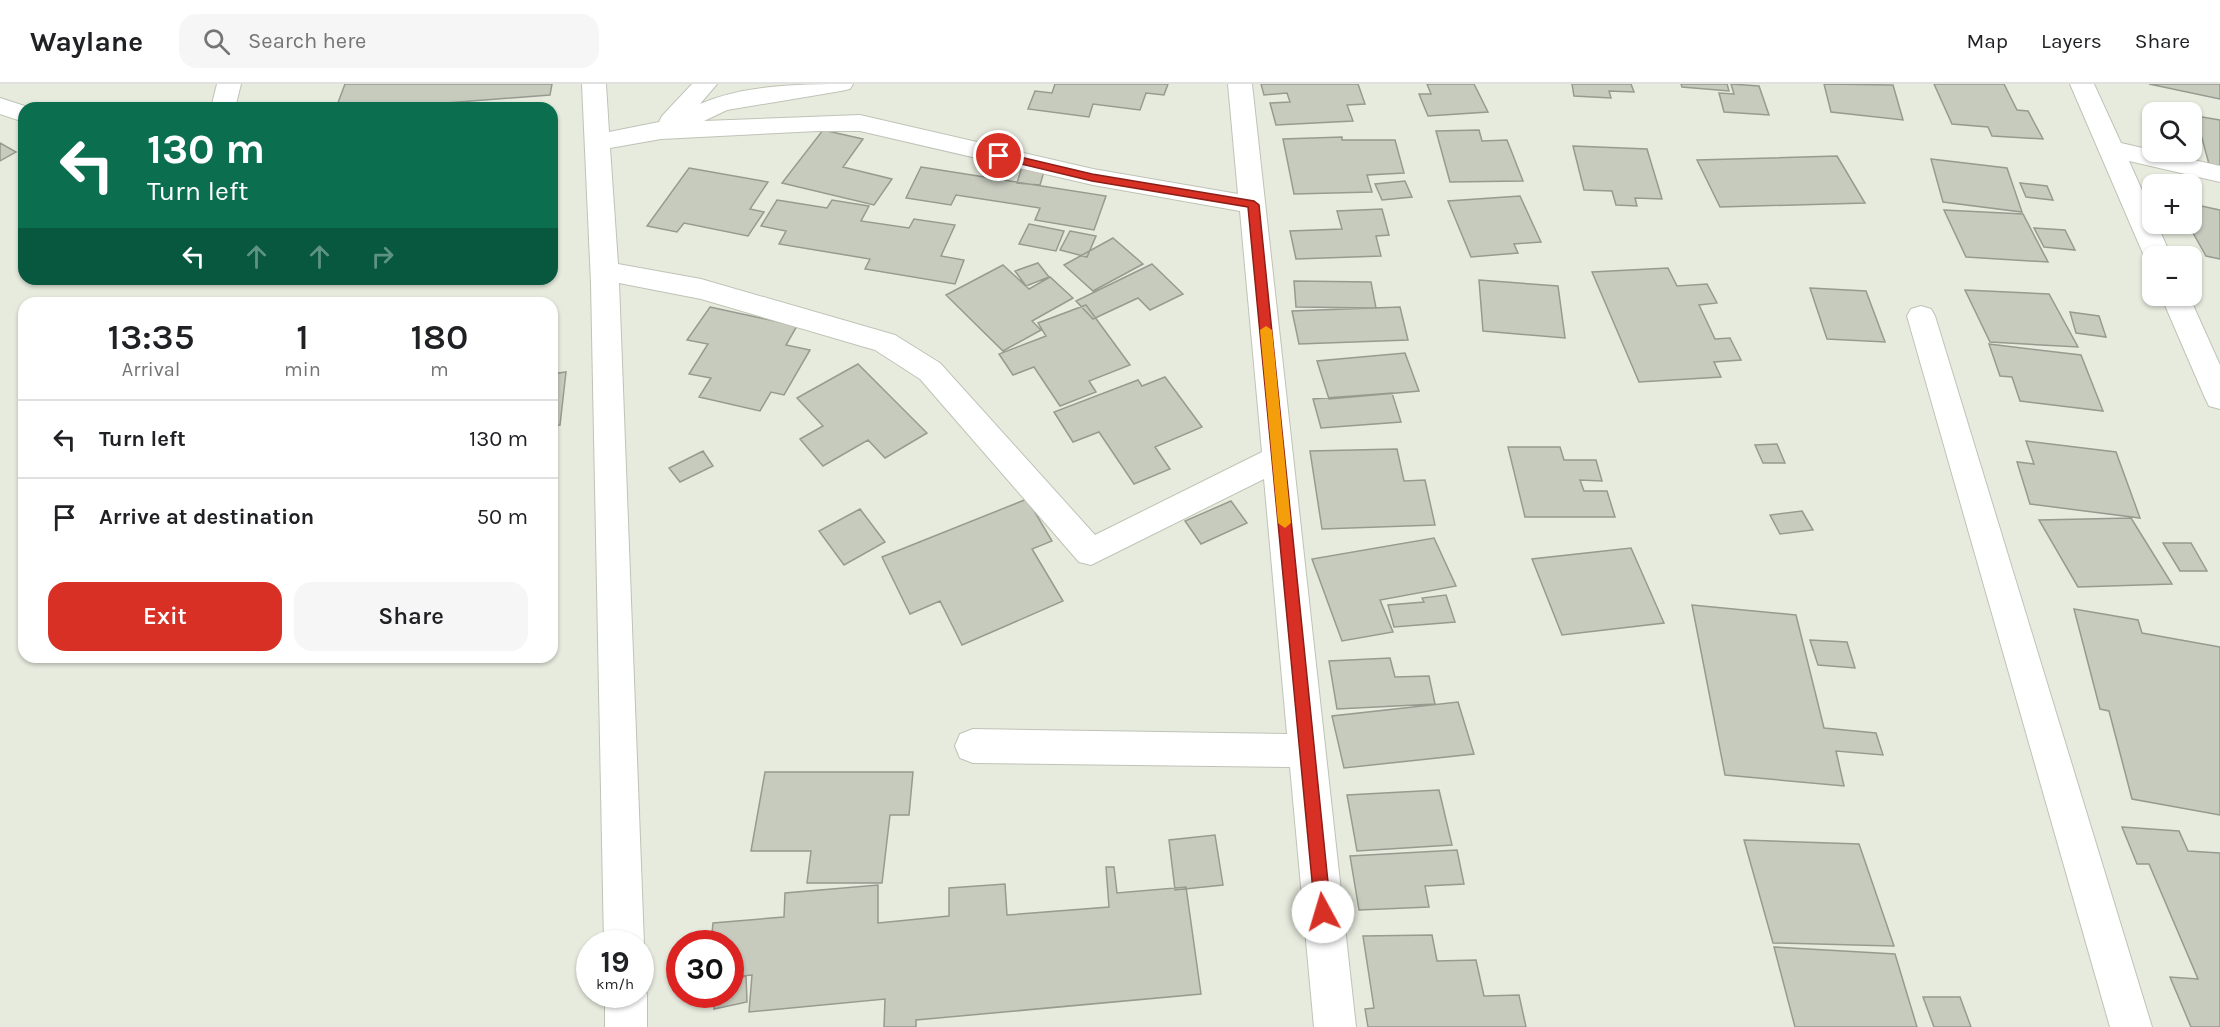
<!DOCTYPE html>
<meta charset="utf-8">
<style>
:root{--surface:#fff;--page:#f6f6f6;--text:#202124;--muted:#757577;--line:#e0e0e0;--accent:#d93025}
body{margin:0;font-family:Karla,sans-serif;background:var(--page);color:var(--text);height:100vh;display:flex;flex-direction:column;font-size:22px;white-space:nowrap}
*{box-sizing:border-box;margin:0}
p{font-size:20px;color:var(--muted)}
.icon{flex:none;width:33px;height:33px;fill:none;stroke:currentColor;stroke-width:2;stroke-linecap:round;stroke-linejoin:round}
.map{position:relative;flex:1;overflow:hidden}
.panel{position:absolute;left:18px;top:213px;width:540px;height:366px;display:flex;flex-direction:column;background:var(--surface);border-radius:18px;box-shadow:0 2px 4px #0004}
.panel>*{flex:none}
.banner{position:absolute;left:18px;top:18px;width:540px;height:183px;border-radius:18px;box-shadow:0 2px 4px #0004;background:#0b6e4f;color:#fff;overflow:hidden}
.controls{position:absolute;left:2142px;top:18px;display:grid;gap:12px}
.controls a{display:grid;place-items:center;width:60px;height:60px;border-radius:12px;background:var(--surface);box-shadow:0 2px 4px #0004;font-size:30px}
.speed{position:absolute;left:576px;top:846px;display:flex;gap:12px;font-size:30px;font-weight:700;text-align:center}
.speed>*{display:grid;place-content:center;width:78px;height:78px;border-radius:50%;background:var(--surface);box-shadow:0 2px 4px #0004;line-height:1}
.speed small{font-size:15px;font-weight:400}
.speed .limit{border:9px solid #d22;background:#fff;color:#111}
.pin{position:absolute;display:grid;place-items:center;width:51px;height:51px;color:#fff;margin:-26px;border:3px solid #fff;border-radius:50%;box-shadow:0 2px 6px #0007}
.me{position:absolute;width:66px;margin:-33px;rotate:354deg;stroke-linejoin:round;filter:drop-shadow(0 0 4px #0008)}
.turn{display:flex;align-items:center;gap:21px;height:126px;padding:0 30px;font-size:27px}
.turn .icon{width:78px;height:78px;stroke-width:2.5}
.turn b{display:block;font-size:42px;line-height:51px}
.lanes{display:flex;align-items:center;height:57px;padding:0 30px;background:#0003;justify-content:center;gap:30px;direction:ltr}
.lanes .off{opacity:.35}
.eta{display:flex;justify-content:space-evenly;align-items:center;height:102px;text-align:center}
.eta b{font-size:36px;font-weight:600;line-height:42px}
.cta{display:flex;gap:12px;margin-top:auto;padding:12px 30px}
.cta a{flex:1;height:69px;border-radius:18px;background:var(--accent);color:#fff;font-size:24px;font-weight:600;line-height:69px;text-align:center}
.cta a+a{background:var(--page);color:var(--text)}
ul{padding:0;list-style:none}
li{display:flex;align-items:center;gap:18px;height:78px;padding:0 30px;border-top:2px solid var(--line)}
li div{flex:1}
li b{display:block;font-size:22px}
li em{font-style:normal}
header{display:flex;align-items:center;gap:36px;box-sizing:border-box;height:84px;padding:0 30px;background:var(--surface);border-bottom:2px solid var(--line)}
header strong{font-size:28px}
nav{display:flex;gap:33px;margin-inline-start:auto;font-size:21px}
.search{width:420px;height:54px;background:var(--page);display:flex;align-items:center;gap:15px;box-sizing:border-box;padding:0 21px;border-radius:18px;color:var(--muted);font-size:22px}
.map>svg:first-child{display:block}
</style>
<header>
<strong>Waylane</strong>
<div class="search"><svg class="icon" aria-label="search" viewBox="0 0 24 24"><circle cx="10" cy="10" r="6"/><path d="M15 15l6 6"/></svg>Search here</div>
<nav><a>Map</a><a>Layers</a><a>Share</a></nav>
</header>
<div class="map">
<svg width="2220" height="943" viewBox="0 0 2220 943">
<rect width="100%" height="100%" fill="#e7ebde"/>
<!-- building -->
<path fill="#c7cbbe" stroke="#979b8f" stroke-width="1.5" d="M345,0H552L550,11L446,19L445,23L336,24Z
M1055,0H1168L1164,11L1146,9L1140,26L1093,20L1089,33L1028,25L1035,7L1052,9Z
M1261,0H1358L1365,20L1347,21L1353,37L1276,41L1270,19L1290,18L1287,9L1264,11Z
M1427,0H1474L1488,28L1428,32L1419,10H1431Z
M1572,0H1631L1634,8L1609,7L1611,14L1574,12Z
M1681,0H1727L1729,7L1682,3Z
M1731,0L1759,2L1769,31L1724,28L1719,9L1734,10Z
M1824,0L1893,1L1903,36L1831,28Z
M1934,0H2004L2017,26L2028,27L2043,55L1992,52L1988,43L1952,40Z
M2149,0H2220V15Z
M2196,32L2220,36V82L2209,80Z
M823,46L863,55L843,83L892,95L874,121L782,99Z
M1479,46L1482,57L1507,56L1523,97L1450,98L1436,47Z
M1342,53V56H1395L1404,89L1367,91L1372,108L1294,110L1283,55Z
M0,59L16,68L0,77Z
M1573,62L1647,65L1662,115L1635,114L1637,122L1616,121L1612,107L1584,106Z
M1837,72L1865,119L1720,123L1697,76Z
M1931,75L2007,84L2022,128L1943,118Z
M1023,79L1046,81L1040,101L1017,99Z
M921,83L1106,112L1094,146L1035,136L1040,124L956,111L951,121L906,114Z
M689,84L768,98L750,125L764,128L748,152L684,139L677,148L647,142Z
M1405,97L1412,113L1382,116L1375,100Z
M2020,99L2047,102L2053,116L2026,113Z
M1520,112L1541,158L1514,160L1518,169L1471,173L1448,117Z
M777,116L827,124L832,116L869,122L861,137L909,144L914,135L955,141L941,172L964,176L955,200L865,185L870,175L779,160L786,147L761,142Z
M2192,120L2220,126V175L2206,172L2188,140H2192Z
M1382,125L1389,151L1376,152L1381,172L1296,175L1290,147L1342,145L1337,127Z
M1944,126L2023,130L2048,178L1966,173Z
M1029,140L1064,147L1056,167L1019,160Z
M2034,144L2065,146L2075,166L2044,163Z
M1070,147L1096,152L1087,173L1060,166Z
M1113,154L1143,180L1093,207L1064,181Z
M1038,179L1049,193L1026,202L1015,187Z
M1152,180L1183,210L1150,226L1138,214L1093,235L1076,217Z
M1003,181L1029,205L1050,193L1073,214L1032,237L1041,246L1003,267L946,211Z
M1668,184L1677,202L1707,200L1717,219L1699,221L1715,255L1730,254L1741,276L1714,278L1721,293L1639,298L1592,188Z
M1479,196L1558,202L1565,254L1483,247Z
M1294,197L1371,198L1376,224L1296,223Z
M1810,204L1866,207L1885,258L1827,255Z
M1965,206L2049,210L2078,263L1990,258Z
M1086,221L1130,281L1089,297L1096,308L1060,322L1034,283L1013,291L999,270L1046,252L1038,239Z
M710,223L797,242L786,261L810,266L784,311L771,308L760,327L699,313L711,294L689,290L708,260L687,256Z
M1400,223L1408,256L1299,260L1292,227Z
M2070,228L2099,232L2106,253L2076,249Z
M1989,260L2081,271L2103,327L2020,317L2012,293L2000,292Z
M1405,269L1419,307L1329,315L1317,277Z
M858,280L927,349L885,374L868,356L823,382L800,355L823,342L797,314Z
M566,288L560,341L552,342V290Z
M1165,293L1202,343L1155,363L1170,385L1134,400L1099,348L1073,358L1054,328L1138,296L1142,302Z
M1392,309L1401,338L1321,344L1313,315Z
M2026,357L2116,368L2140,434L2030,420L2017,378L2034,380Z
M1777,360L1785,379H1763L1755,361Z
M1508,363H1560L1564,376H1596L1602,397L1580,396L1584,407H1607L1615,433H1525Z
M1397,365L1404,397L1425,396L1435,441L1322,445L1310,367Z
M703,367L713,382L680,398L669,384Z
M1027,415L1052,457L1032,465L1063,517L962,561L940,517L910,530L882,473Z
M1231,417L1247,439L1201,460L1185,437Z
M860,425L885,458L844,481L819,447Z
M1802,427L1813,446L1780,450L1770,431Z
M2131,434L2172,500L2078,503L2039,436Z
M1434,454L1456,502L1380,516L1393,548L1342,557L1312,475Z
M2163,459H2191L2207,487H2180Z
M1631,464L1664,539L1562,551L1532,475Z
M1446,511L1455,538L1394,543L1388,521L1424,518L1422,514Z
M1692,521L1796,531L1824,644L1876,649L1883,671L1836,667L1844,702L1725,691Z
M2074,525L2138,536L2142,549L2220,563V731L2132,715L2109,627L2100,625Z
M1810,556L1847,558L1855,584L1818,581Z
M1390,574L1395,593L1429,592L1435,620L1337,625L1329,577Z
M1458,618L1474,670L1344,684L1332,632Z
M765,688H913L909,731H890L882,799H807L811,767H751Z
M1439,706L1452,761L1357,767L1347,711Z
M2122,743L2179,747L2188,767L2220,769V943H2191L2170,893L2198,895L2149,780H2137Z
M1215,751L1223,801L1175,806L1169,756Z
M1744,756L1859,760L1894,862L1773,859Z
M1457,766L1464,800L1425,802L1429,823L1359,826L1350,772Z
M1106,783H1114L1117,809L1186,803L1201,910L916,936V943H884L885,915L749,928L752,891L730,893V860H711L713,839L784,833L785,809L878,801V839L949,832V804L1005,800L1007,831L1109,823Z
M1432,851L1437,877L1476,876L1484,912L1519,911L1526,943H1368L1365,925L1374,924L1363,852Z
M1774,863L1895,870L1917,943H1795Z
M746,892L747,918L714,925V910H730V896Z
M1923,913H1960L1971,943H1934Z"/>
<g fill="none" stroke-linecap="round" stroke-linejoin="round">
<!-- minor casing -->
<g stroke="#bfc3b6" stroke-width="2">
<path id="minor" d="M217,0H241L235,24H211Z
M582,0H606L609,48L659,38L662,32L692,0H717L700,20C746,0 803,0 853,0L850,5L841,7L727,26L704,37L860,31L1093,85L1238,110L1228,0H1252L1356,943H1314L1290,683L973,679L960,674L955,662L960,650L973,645L1287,650L1264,395L1091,481L1079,478L920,295L875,266L701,215L619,199L644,860L640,869V860H604L591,199ZM818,47H860L1093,101L1240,127L1262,368L1095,451L940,279L895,251L701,195L618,180L610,64L661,55Z
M2070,0H2094L2121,59L2220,82V98L2129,77L2152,129V140H2157L2171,172H2152V180L2144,172Z
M0,14L31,24H24V38L0,30Z
M2161,212H2189L2220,281V325L2209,322L2205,314Z
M1921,222L1931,225L1935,232L2152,943H2110L1907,232L1911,225Z
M640,895L647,910V943H605V910H640Z"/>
</g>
<!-- minor -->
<use href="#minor" fill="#fff" fill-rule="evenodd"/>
</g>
<!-- route -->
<path fill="#d93025" stroke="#8d1f18" stroke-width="1.5" d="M999,68L1092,90L1254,117L1259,121L1331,828L1329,834L1323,836L1318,834L1315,828L1248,123L1092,97L996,74V69Z"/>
<!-- slow -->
<path fill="#f59e0b" d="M1266,242L1272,246L1291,439L1285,444L1278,439L1260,246Z"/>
</svg>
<div class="controls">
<a><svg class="icon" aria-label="search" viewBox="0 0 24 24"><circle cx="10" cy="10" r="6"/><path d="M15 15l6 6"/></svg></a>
<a>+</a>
<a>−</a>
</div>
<div class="speed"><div>19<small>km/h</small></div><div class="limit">30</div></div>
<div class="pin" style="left:999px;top:72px;background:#d93025"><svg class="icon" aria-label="arrive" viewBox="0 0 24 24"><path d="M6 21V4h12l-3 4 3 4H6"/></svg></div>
<svg class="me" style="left:1323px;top:828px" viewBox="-20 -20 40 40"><circle r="19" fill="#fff"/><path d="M0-13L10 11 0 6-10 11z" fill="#d93025"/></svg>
<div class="banner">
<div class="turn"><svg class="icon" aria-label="left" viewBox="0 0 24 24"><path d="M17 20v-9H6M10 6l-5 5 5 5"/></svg><div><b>130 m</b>Turn left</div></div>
<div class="lanes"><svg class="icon" aria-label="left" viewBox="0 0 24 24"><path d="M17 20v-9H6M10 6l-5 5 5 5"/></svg><svg class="icon off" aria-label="ahead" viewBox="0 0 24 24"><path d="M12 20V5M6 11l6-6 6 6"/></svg><svg class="icon off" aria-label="ahead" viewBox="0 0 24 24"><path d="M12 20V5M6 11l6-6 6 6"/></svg><svg class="icon off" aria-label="right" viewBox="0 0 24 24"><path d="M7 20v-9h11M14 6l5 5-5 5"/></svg></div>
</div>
<section class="panel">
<div class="eta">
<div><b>13:35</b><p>Arrival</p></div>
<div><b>1</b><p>min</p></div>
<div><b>180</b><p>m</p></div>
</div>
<ul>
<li><svg class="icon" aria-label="left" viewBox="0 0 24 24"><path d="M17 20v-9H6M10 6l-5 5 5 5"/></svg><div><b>Turn left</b></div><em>130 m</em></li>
<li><svg class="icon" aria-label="arrive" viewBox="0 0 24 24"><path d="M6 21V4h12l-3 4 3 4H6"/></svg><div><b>Arrive at destination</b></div><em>50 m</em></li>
</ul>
<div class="cta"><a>Exit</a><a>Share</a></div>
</section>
</div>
